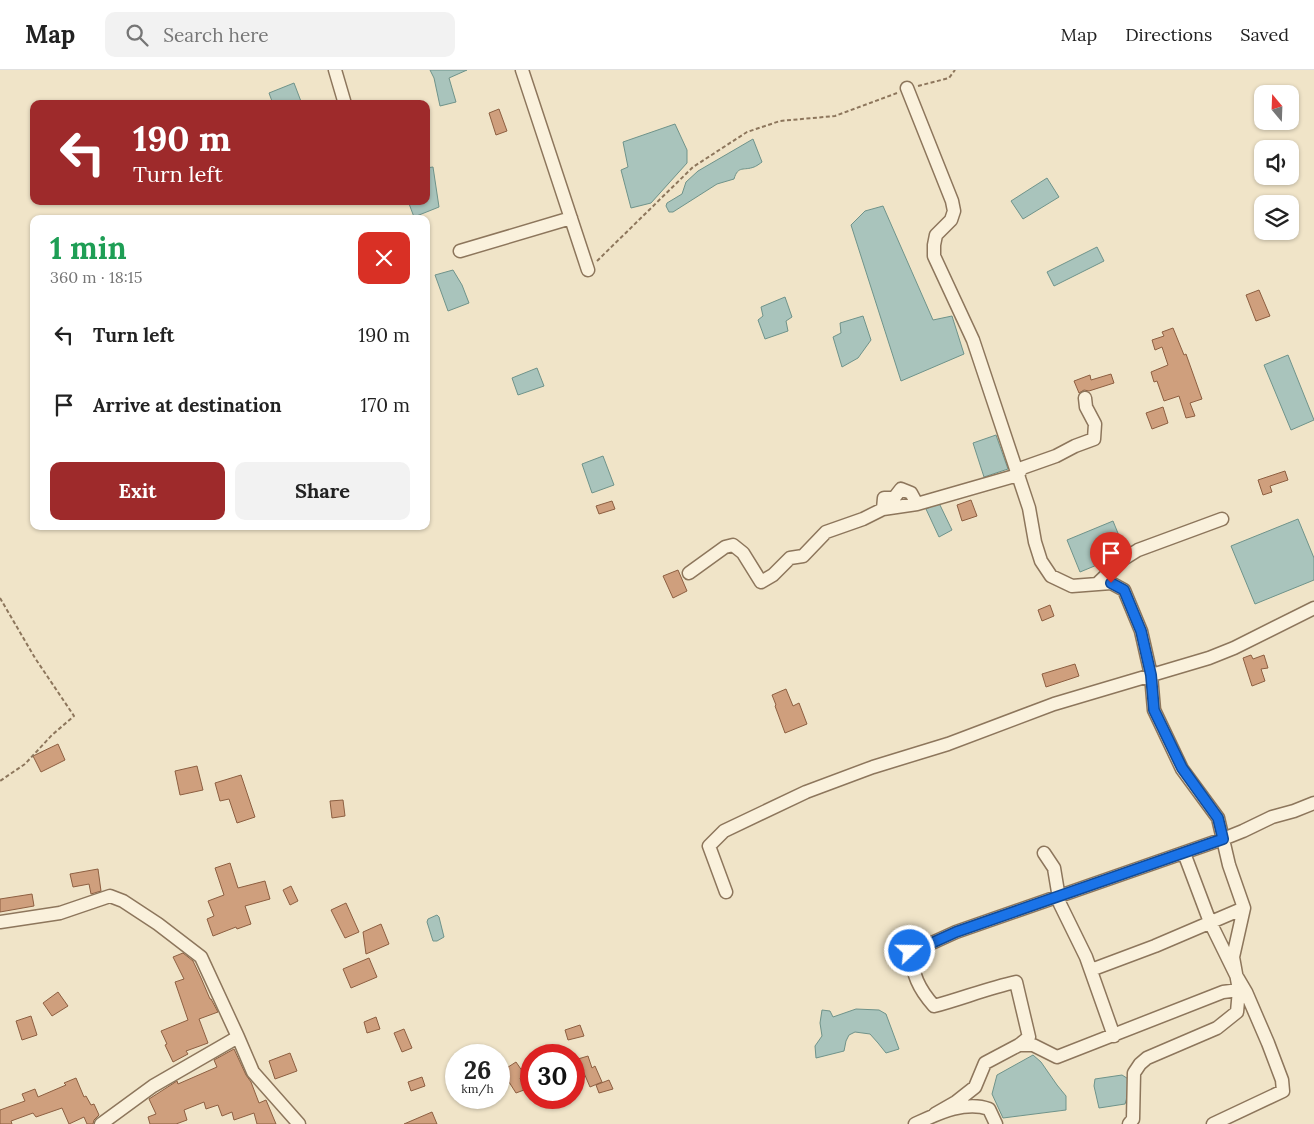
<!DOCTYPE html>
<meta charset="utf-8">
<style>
:root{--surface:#fff;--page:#f2f2f2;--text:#222;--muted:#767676;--line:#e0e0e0;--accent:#9e2a2b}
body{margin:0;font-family:Lora,serif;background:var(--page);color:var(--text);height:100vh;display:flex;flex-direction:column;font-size:19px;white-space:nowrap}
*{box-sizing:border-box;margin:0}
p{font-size:16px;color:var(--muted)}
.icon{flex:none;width:28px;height:28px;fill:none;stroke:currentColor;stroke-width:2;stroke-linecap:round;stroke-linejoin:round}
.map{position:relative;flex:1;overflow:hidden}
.side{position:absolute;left:30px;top:145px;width:400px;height:315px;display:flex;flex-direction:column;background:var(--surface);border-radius:10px;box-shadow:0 1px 4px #0004}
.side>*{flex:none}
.banner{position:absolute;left:30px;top:30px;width:400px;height:105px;border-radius:10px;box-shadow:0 1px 4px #0004;background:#9e2a2b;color:#fff;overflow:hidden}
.needle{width:32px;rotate:341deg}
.buttons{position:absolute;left:1254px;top:15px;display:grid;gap:10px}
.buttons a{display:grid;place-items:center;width:45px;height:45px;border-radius:10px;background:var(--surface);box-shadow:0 1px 4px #0004;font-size:25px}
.speed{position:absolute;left:445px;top:974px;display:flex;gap:10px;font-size:25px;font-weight:700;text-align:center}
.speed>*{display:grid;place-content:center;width:65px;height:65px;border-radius:50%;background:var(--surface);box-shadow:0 1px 4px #0004;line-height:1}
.speed small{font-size:12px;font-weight:400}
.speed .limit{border:8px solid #d22;background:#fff;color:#111}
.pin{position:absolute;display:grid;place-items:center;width:42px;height:42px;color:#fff;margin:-51px -21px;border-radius:50% 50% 50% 0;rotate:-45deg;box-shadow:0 0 5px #0007}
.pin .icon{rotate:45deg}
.me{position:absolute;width:55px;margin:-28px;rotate:69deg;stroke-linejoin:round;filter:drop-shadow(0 0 4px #0008)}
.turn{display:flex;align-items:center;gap:18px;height:105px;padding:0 20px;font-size:22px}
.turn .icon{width:65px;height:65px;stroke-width:2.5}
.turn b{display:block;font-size:35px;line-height:42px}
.round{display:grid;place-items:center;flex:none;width:52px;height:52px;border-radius:10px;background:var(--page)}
.summary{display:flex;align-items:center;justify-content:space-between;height:85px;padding:0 20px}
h1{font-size:30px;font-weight:700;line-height:38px;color:#1e9e55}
.primary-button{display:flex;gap:10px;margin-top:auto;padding:10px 20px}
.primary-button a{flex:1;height:58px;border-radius:10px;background:var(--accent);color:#fff;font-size:20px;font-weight:700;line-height:58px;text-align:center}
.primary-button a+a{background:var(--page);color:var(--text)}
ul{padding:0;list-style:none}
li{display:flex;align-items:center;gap:15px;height:70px;padding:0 20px}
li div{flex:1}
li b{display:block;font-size:19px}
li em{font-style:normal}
header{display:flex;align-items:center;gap:30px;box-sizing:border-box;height:70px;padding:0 25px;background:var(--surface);border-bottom:1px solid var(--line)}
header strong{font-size:24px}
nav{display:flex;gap:28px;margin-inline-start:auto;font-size:18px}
.search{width:350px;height:45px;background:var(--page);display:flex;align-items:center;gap:12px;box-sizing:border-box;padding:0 18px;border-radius:10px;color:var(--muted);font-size:19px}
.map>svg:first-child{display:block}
</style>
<header>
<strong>Map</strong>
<div class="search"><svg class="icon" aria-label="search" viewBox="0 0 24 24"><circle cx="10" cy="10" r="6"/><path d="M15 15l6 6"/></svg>Search here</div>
<nav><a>Map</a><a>Directions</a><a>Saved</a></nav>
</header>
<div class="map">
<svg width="1314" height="1054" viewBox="0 0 1314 1054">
<rect width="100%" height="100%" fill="#f0e4c8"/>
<!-- water -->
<path fill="#a9c4bc" stroke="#6f938a" d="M430,0H467L449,8L456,32L440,36L434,8Z
M294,13L302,34H273L269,23Z
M675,54L687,80V93L651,133L631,138L621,100L628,97L623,72Z
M753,69L762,92C761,93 755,97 754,97C744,101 738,95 734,109L717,114L673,142H669L666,136L667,133L682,124L686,112L698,101Z
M433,97L439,137L414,147L408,131H426V98Z
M1047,108L1059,127L1023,149L1011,131Z
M883,136L933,250L952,246L964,284L901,311L851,155L865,141Z
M1097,177L1104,191L1054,216L1047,202Z
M453,200L462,215L469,233L448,241L435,205Z
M785,227L792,247L786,251L788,261L765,269L758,250L763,246L761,237Z
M863,246L871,270L858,288L842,297L833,267L841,263L840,253Z
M1288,285L1314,350L1291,360L1264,295Z
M537,298L544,316L518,325L512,308Z
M996,365L1008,399L984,407L973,373Z
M603,386L614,415L592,423L582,394Z
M939,433L952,460L939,467L926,439Z
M1298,449L1314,488V510L1255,534L1231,476Z
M1113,451L1126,483L1080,502L1067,470Z
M437,845L439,847L444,867L437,871H433L427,852L428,849Z
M856,939L879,940L886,944L899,979L886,983L878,973L870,964L855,962L849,965L846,971L844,981L816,988L815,976L822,966L820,953L822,940L830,941L833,947Z
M1033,985L1041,992L1057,1015L1066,1026V1040L1003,1048L992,1024L997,1005Z
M1122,1005L1130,1010V1018L1125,1034L1099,1038L1094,1016L1095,1009Z"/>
<!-- building -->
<path fill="#cf9f7d" stroke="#8d5f41" d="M499,39L507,61L496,65L489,43Z
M1259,220L1270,246L1256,251L1246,225Z
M1173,258L1184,285L1186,284L1202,329L1190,333L1195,346L1186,348L1179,326L1164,331L1157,311L1154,312L1151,302L1168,295L1162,277L1155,280L1152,270L1164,266L1162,262Z
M1111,304L1114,313L1089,321L1084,320L1079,323L1074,311L1090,305L1091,310Z
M1163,337L1168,353L1152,359L1146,343Z
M1285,401L1288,410L1270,416L1272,422L1263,425L1258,410Z
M971,430L977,446L962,451L957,435Z
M612,431L615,439L599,444L596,436Z
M678,500L687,521L673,528L663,506Z
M1050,535L1054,546L1042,551L1038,540Z
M1251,585L1253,589L1264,585L1268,598L1261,599L1265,611L1252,616L1243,588Z
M1075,594L1079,606L1046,617L1042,604Z
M786,619L793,636L799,633L807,654L785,663L775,636L776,635L772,625Z
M58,674L65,690L41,702L33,686Z
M197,696L203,720L180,725L175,701Z
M241,705L255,747L237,753L229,729L220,731L215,713Z
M343,730L345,746L332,748L330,731Z
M230,793L238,818L265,811L270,829L245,836L251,854L237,859L236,857L213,866L207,849L214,846L208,831L224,825L215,798Z
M98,799L101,821L91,824L89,814L73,817L70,804Z
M291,816L298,831L290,835L283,820Z
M32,824L34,836L0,842V829Z
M346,833L359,862L345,868L331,840Z
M381,854L389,874L366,884L363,862Z
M183,883L193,891L201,908L210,929H211L218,942L199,949L208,973L186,981L188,984L173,992L165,975L167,974L161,961L188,950L175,912L184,909L173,887Z
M369,888L377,907L351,918L343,899Z
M58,922L68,936L52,946L43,933Z
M31,946L37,965L22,970L16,951Z
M376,947L380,959L367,963L364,952Z
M580,955L584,966L568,970L565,960Z
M404,959L412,978L402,982L394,963Z
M234,979L246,1005L251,1012L259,1033L266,1030L276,1054H257L254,1043L234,1050L232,1042L222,1046L218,1035L206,1039L204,1032L184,1040L187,1050L176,1054H150L148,1047L156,1044L149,1029L177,1011L178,1014L217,997L214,990Z
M290,983L297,1001L275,1009L269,991Z
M588,986L592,998L595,996L602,1012L590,1017L578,989Z
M516,992L525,1005L520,1008L524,1020L516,1023L502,1001Z
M422,1007L425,1016L411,1021L408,1012Z
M76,1008L84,1027L86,1026L91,1035L94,1034L99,1045L94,1050L93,1054H87L84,1047L69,1054L62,1038L36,1047L33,1043L11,1051L12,1054H0V1040L25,1031L22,1024L35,1019L38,1027L66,1015L64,1013Z
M609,1010L613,1019L599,1023L596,1015Z
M432,1042L437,1054H404Z"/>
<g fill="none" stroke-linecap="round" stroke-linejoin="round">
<!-- minor casing -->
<g stroke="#8d765c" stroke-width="15">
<path id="minor" d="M335,0L345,34
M522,0L588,200
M907,18L952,131L954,141L951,150L936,165L934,175V186L973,270L1029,438L1035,472L1041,491L1051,506L1072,516L1111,513L1124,520L1141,561L1151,605L1154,640L1182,699L1218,748L1229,795L1244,838L1233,887L1239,920L1237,942L1217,958L1147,988L1140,994L1134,1003L1133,1049L1129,1054
M460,181L571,148
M883,439L884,428H894L901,419L911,423L917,434
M689,503L725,477L733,475L743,483L761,512L773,505L790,488L803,486L826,462L863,449L883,439L917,434L1018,405L1022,398L1056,386L1075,376L1094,369L1095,354L1086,337L1085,328
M1098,513L1122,490L1138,480L1222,449
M1044,783L1054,798L1060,834L1086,887L1114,966
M1184,783L1210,852L1236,905L1246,922L1268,973L1282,1010L1283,1021L1213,1054
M726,822L709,776L724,761L806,722L873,697L948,674L1054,634L1209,588L1234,578L1314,538
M0,852L60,843L110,826L123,831L158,854L201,887L238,967L253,1002L299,1054
M1091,900L1155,876L1244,838
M1019,975L1029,967L1016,912C988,918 961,929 934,936C918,918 913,905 910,881L923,877L956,862L1223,769L1243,761L1272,747L1294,741L1314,733
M935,1044L956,1032L975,1017L985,993L1019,975H1033L1057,987L1223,922L1239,920
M101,1054L153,1016L238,967
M915,1054C937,1044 965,1030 989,1039L996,1054"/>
</g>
<!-- path -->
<path stroke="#8d765c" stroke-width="2" stroke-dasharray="4 2.5" stroke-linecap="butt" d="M918,16L949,8L955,0
M597,191L693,97L747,62L780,51L835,46L897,23
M0,528L35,588L74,646L52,665L25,694L0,711"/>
<!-- minor -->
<use href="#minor" stroke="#faf1dc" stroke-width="12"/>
</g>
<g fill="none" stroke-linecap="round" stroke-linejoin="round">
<!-- route casing -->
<g stroke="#114b97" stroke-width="12">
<path id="route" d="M910,881L923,877L956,862L1223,769L1218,748L1182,698L1154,640L1151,605L1141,561L1124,520L1111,513"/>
</g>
<!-- route -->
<use href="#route" stroke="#1a73e8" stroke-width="9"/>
</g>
</svg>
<div class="buttons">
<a><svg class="needle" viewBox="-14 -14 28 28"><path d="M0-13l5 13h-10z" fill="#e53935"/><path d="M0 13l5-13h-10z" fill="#767676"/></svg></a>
<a><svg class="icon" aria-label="sound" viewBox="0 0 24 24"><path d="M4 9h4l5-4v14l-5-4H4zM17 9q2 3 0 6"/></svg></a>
<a><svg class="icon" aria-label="layers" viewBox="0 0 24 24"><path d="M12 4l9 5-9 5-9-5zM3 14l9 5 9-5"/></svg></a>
</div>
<div class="speed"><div>26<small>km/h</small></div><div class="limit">30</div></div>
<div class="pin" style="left:1111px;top:513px;background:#d93025"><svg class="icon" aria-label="arrive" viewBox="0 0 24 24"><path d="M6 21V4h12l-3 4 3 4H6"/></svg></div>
<svg class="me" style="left:910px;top:881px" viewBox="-20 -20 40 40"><circle r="17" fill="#1a73e8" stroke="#fff" stroke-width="3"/><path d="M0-11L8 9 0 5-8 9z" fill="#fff"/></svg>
<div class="banner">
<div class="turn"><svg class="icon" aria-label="left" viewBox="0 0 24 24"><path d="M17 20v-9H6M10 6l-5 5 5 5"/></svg><div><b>190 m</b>Turn left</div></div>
</div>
<section class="side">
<div class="summary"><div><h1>1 min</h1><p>360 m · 18:15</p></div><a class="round" style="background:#d93025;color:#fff"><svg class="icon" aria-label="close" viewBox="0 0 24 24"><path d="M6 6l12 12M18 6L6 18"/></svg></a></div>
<ul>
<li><svg class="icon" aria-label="left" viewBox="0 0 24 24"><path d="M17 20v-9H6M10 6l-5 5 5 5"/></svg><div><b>Turn left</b></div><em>190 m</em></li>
<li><svg class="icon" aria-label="arrive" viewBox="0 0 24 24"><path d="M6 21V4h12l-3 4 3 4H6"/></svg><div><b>Arrive at destination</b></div><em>170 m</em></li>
</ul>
<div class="primary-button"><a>Exit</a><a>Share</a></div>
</section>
</div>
